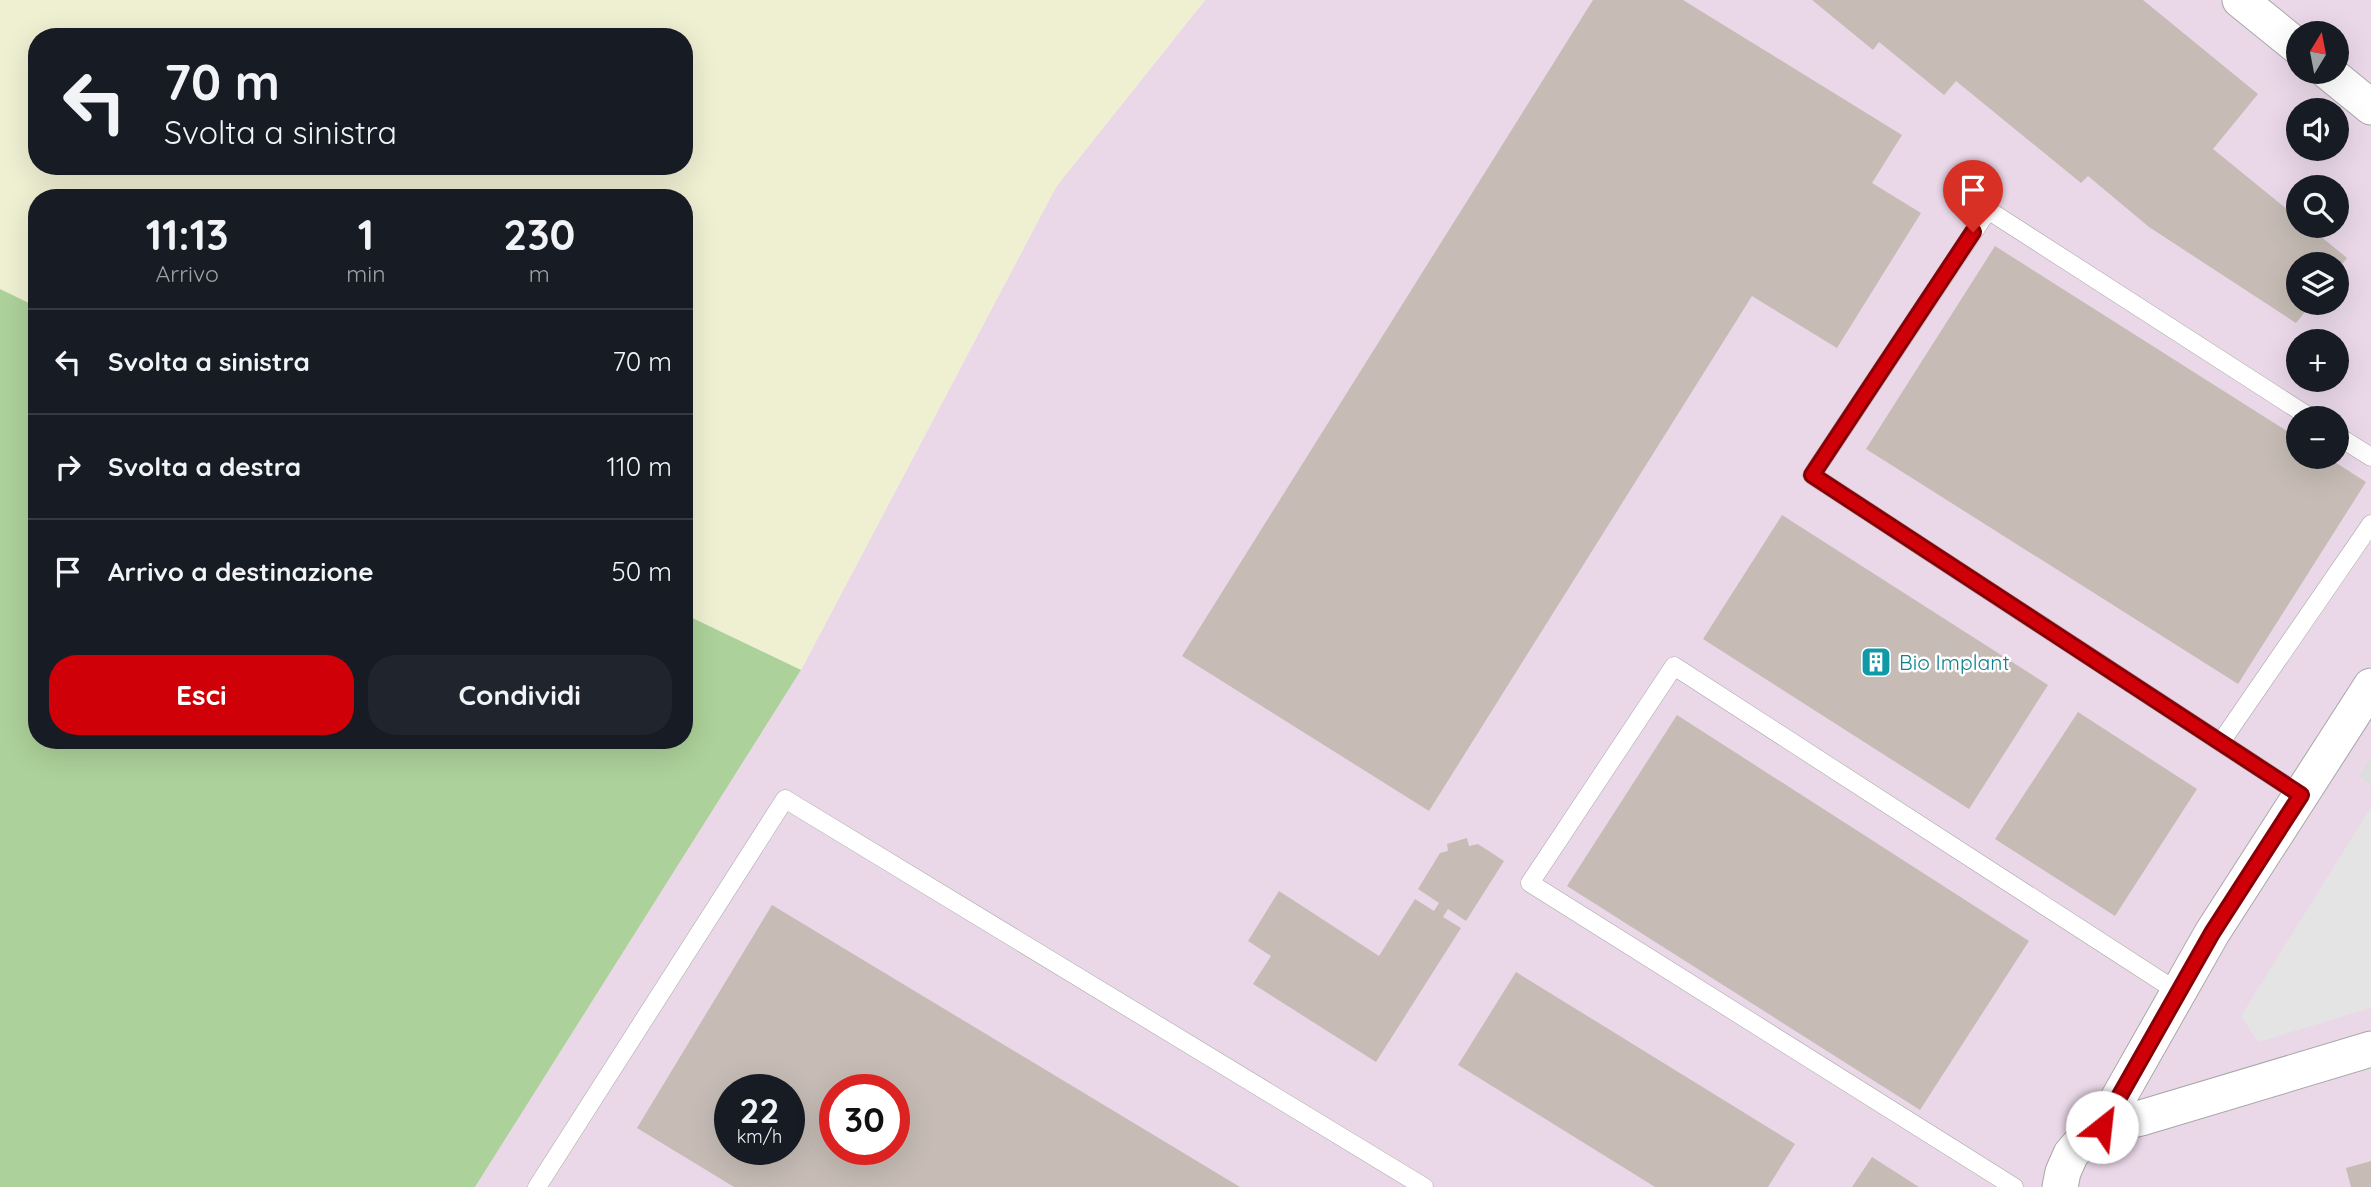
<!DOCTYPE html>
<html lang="it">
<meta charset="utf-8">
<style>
:root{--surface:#171b24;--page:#20242c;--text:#f1f3f6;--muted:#9ea1a6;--line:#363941;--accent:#d00009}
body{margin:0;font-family:Quicksand,sans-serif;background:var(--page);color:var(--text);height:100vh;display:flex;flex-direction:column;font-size:26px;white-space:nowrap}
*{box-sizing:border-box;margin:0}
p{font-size:23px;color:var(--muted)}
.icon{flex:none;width:38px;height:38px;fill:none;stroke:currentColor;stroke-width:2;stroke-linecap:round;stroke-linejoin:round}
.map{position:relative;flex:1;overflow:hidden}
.panel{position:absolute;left:28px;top:189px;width:665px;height:560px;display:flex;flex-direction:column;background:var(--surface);border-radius:28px;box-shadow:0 7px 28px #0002}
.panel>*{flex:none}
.banner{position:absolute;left:28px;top:28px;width:665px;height:147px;border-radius:28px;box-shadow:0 7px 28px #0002;background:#171b24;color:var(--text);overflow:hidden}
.needle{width:46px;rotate:10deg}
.controls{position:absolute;left:2286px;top:21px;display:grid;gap:14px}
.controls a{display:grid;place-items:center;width:63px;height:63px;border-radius:50%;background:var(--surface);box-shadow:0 7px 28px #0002;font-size:35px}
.speed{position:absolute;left:714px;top:1074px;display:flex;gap:14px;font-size:35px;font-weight:700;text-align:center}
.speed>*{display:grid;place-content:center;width:91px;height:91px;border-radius:50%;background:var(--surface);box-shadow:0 7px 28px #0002;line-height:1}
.speed small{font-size:18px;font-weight:400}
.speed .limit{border:10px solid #d22;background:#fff;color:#111}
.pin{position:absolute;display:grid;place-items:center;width:60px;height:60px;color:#fff;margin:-72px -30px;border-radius:50% 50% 50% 0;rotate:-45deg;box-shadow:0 0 7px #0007}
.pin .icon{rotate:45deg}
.me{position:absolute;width:77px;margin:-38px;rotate:29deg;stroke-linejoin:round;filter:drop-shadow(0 0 5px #0008)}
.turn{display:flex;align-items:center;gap:24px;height:147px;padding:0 21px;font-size:32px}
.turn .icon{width:91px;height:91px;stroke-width:2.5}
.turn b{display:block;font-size:49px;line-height:60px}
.eta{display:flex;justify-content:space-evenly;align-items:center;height:119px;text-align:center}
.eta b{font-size:42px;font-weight:700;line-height:49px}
.button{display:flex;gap:14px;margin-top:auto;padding:14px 21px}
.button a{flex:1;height:80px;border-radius:28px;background:var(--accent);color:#fff;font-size:28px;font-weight:700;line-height:80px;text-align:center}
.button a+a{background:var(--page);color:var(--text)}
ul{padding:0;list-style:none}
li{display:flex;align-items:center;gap:21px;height:105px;padding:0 21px;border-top:2px solid var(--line)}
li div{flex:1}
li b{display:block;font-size:26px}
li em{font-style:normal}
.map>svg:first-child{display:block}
</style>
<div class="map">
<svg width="2371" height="1187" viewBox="0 0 2371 1187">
<rect width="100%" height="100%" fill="#f1ede6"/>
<!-- residential -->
<path fill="#dedddd" d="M2371,756V786L2358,776Z"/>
<!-- industrial -->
<path fill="#ead8e8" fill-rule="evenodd" d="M1205,0H2371V756L2358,776L2371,786V1187H475L801,670L1056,187ZM2298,33H2336V72H2298ZM2298,110H2336V149H2298ZM2298,187H2336V226H2298ZM2298,264H2336V303H2298ZM2298,341H2336V380H2298ZM2298,418H2336V457H2298ZM730,1090H789V1150H730ZM835,1090H894V1150H835Z"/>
<!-- farmland -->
<path fill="#eff0d2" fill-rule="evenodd" d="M0,0H1205L1056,187L801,670L684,614V198H37V307L0,289ZM37,37H684V166H37Z"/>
<!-- forest -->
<path fill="#add19a" d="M0,289L37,307V740H684V614L801,670L475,1187H0Z"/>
<!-- parking -->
<path fill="#e4e4e4" d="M2371,807V1008L2258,1042L2241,1016Z"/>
<!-- building -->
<path fill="#c6bcb5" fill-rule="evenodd" d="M1593,0H1683L1902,135L1872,183L1921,213L1837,348L1752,296L1429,811L1182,656Z
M1812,0H2143L2258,94L2213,149L2298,218V226H2308L2347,258L2336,272V264H2298V303H2312L2296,323L2149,227L2088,176L2081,183L1956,81L1944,95L1879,42L1873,50Z
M1995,246L2298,438V457H2327L2366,482L2238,684L1866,449Z
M1782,515L2048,685L1969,809L1703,639Z
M2078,712L2197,789L2115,916L1995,839Z
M1677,715L2029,941L1920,1110L1567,886Z
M1467,838L1469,846L1478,844L1504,861L1466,921L1448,909L1443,917L1461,928L1376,1062L1253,984L1271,956L1248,941L1279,891L1379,956L1415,899L1434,911L1439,903L1418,889L1440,853L1448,851L1447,844Z
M772,905L903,984L1240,1187H734L637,1128ZM730,1090H789V1150H730ZM835,1090H894V1150H835Z
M1516,972L1795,1144L1768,1187H1655L1458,1065Z
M1872,1157L1919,1187H1852Z
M2371,1161V1187H2351L2346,1168Z"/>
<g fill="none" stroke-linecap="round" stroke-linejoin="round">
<!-- lane casing -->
<g stroke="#a7a7a7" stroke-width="19">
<path id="lane" d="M2336,435L2371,457
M2221,742L2371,524
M2301,795L1812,475L1988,210L2311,418
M537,1187L785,799L1424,1187
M2014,1187L1530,883L1674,666L2178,992"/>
</g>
<!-- street casing -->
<g stroke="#a7a7a7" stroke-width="37">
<path id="street" d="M2240,0L2298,47
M2328,72L2371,107
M2102,1127L2212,933L2371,686
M2060,1187L2063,1172L2071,1154L2084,1139L2102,1127L2141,1118L2371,1049"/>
</g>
<!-- lane -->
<use href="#lane" stroke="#fff" stroke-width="18"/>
<!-- street -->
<use href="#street" stroke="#fff" stroke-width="35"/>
</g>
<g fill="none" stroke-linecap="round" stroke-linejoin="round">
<!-- route casing -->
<g stroke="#870006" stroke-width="18">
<path id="route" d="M1973,232L1812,475L2301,795L2212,933L2102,1127"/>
</g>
<!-- route -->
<use href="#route" stroke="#d00009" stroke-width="12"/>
</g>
<!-- icons -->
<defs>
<g id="building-square" transform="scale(1.575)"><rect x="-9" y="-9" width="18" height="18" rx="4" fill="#0f9aa8" stroke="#fff"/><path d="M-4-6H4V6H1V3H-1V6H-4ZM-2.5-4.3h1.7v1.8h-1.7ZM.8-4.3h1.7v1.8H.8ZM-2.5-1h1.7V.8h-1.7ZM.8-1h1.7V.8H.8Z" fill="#fff"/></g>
</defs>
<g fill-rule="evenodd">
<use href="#building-square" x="1876" y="662"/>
</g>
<g text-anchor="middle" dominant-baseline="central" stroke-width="5" stroke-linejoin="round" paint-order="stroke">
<!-- culture labels -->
<g font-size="21" fill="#0d838f" stroke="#fff" text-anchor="start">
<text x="1899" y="662">Bio Implant</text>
</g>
</g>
</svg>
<div class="controls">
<a><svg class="needle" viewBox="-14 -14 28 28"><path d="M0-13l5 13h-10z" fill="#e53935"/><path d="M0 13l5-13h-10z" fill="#9ea1a6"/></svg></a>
<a><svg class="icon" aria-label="sound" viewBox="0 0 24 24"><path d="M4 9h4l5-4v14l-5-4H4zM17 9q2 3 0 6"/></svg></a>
<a><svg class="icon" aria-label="search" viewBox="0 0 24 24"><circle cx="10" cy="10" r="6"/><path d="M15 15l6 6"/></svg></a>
<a><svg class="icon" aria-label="layers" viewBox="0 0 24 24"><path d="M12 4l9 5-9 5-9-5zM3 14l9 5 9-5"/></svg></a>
<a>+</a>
<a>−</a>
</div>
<div class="speed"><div>22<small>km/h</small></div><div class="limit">30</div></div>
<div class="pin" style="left:1973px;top:232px;background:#d93025"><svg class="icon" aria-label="arrive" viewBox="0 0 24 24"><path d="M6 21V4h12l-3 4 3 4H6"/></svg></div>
<svg class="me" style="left:2102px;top:1127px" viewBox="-20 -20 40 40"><circle r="19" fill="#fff"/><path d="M0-13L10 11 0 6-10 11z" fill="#d00009"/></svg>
<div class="banner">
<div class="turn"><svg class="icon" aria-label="left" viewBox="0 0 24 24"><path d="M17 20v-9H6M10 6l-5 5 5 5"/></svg><div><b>70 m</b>Svolta a sinistra</div></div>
</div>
<section class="panel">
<div class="eta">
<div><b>11:13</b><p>Arrivo</p></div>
<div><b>1</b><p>min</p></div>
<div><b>230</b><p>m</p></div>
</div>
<ul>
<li><svg class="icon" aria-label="left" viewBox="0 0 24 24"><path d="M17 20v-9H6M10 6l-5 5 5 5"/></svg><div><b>Svolta a sinistra</b></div><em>70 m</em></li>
<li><svg class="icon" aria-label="right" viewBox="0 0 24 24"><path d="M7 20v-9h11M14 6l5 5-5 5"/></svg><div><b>Svolta a destra</b></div><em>110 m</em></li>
<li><svg class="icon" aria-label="arrive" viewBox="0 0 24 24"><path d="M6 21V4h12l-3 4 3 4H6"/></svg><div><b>Arrivo a destinazione</b></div><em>50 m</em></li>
</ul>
<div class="button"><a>Esci</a><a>Condividi</a></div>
</section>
</div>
